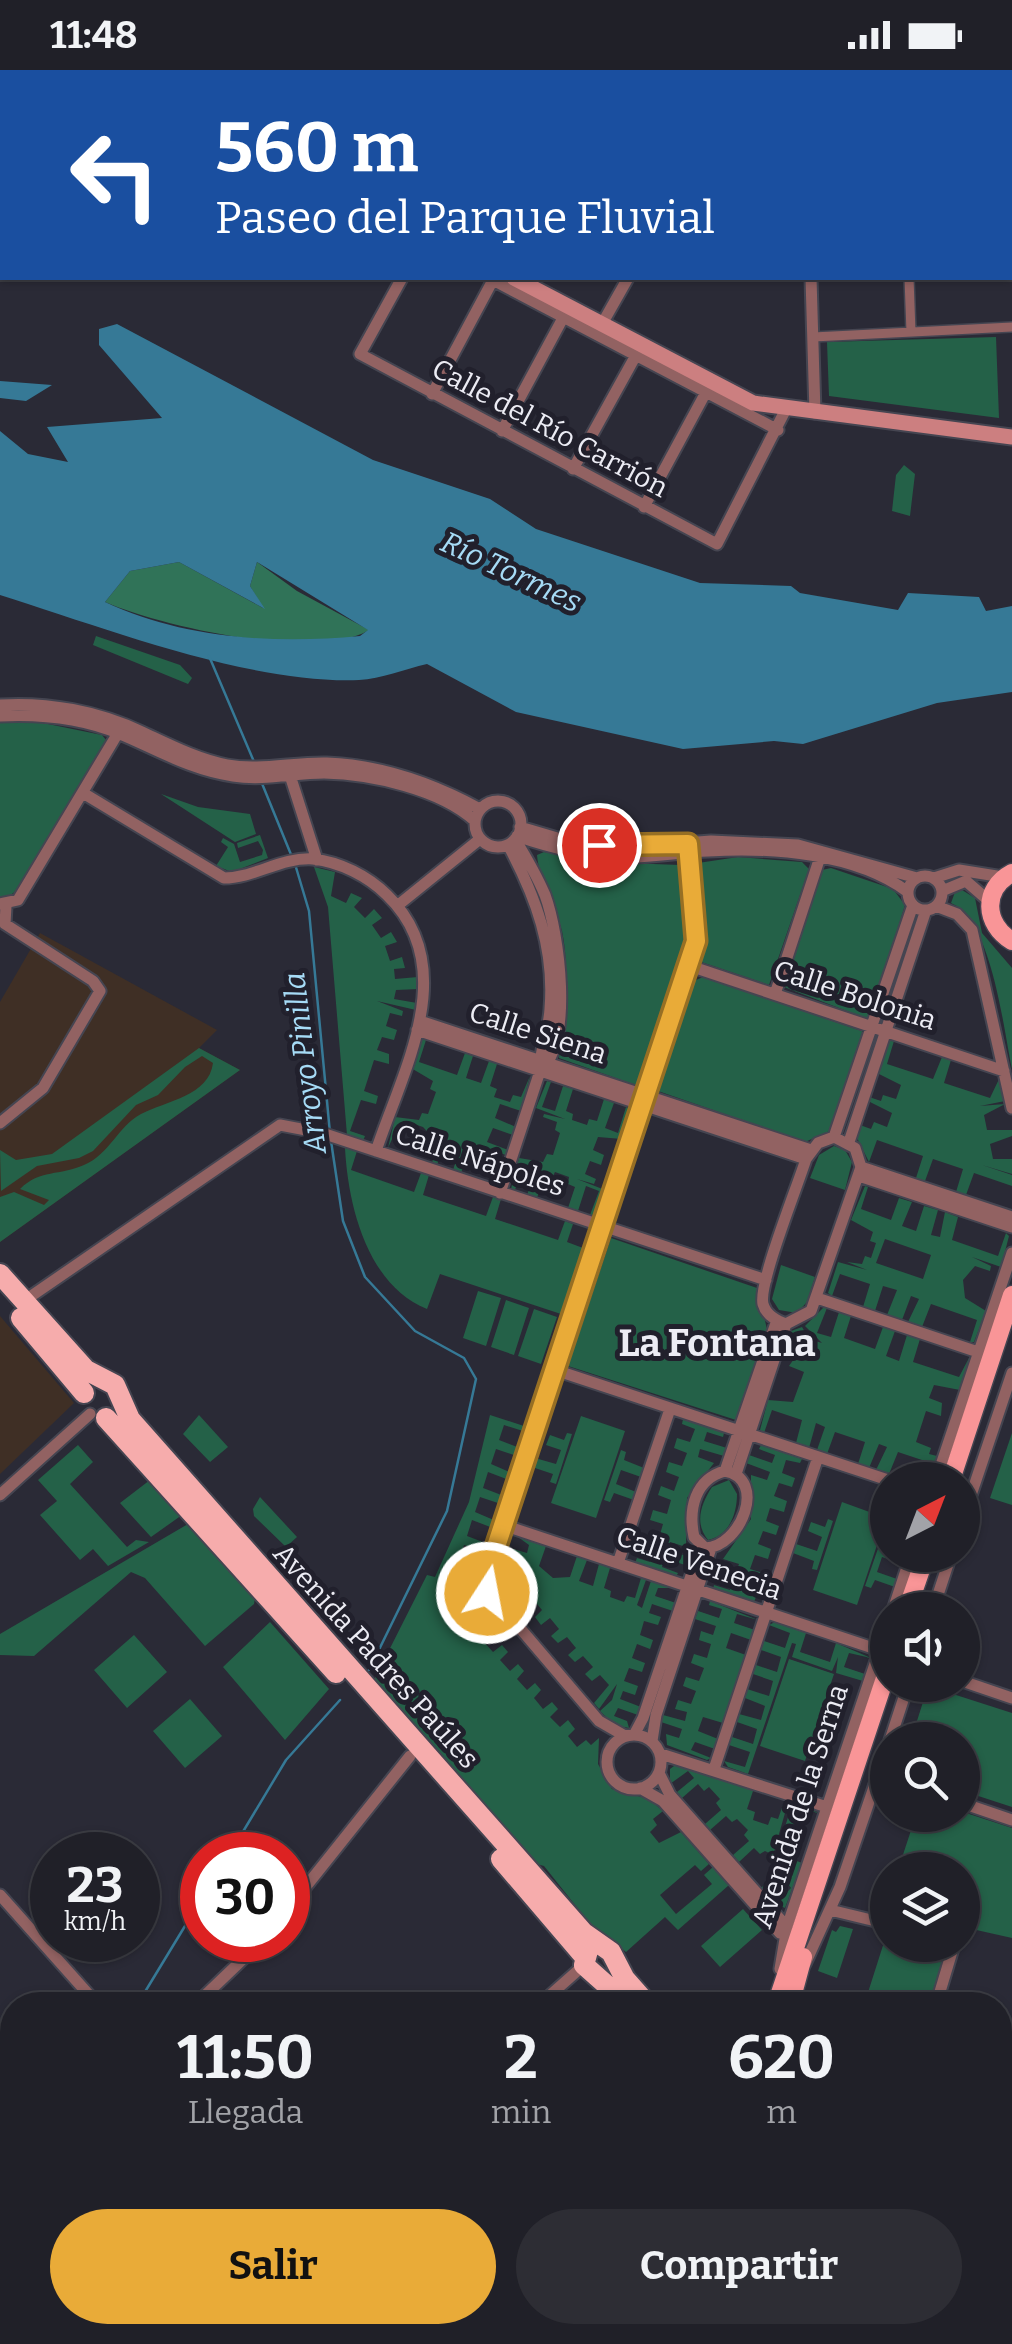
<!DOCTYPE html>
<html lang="es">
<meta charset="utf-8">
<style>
:root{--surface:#202028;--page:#2d2d34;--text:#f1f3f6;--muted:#a2a3a8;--line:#3d3e45;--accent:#e9ab38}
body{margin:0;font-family:Bitter,serif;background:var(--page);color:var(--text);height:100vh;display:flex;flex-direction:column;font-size:38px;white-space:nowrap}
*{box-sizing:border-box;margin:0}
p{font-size:32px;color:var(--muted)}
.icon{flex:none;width:55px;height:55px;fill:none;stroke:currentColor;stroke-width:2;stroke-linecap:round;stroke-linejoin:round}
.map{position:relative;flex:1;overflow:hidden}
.panel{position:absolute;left:0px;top:1922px;width:1012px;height:352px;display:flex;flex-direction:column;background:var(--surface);border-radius:40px 40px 0 0;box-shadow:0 2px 8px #0004,0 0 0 2px var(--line)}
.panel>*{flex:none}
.hud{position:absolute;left:0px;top:0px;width:1012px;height:210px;box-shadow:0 2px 8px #0004,0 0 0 2px var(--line);background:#1a4fa0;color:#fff;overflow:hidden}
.needle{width:65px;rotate:42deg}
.buttons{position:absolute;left:870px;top:1392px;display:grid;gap:20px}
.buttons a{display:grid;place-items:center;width:110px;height:110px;border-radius:50%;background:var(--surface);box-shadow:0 2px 8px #0004,0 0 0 2px var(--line);font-size:50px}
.speed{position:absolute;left:30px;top:1762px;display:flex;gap:20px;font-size:50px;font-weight:700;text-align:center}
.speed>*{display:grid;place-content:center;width:130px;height:130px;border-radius:50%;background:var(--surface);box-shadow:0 2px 8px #0004,0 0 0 2px var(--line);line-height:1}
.speed small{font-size:25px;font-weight:400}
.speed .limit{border:15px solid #d22;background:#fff;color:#111}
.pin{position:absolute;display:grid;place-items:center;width:85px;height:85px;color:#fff;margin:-42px;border:5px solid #fff;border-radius:50%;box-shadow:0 2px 10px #0007}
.me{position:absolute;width:110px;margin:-55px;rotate:11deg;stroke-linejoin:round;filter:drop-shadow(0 0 8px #0008)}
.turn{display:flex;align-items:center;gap:35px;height:210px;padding:0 50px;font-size:45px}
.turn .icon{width:130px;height:130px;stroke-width:2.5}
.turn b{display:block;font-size:70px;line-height:85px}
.eta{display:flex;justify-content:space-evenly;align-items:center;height:170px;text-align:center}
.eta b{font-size:60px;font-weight:700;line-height:70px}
.action{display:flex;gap:20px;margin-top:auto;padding:20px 50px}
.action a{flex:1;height:115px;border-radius:60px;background:var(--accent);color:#111;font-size:40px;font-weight:700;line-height:115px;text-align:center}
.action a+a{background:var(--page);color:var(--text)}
.status{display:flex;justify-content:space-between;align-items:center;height:70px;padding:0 50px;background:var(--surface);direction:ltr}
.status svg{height:28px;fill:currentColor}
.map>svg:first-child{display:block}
</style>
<div class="status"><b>11:48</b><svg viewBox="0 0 49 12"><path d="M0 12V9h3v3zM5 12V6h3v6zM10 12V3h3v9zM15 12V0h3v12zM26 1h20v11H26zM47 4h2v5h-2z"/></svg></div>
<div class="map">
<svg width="1012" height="2274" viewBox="0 0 1012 2274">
<rect width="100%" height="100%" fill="#2a2a36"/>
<!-- commercial -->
<path fill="#3f2f25" d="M40,863L217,960L199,978L240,1000L0,1172V932Z
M0,1246L74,1333L0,1404Z
M0,1974L12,1978V2262L122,2263V2274H0Z"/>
<!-- green -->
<path fill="#246148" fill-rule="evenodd" d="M996,267L999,348L829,326L827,272Z
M904,395L915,404L910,446L892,441L896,405Z
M96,566L180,595L192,608L188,614L93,575Z
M0,653H43L102,665L106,670L18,819L5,830L0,827Z
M161,724L198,737L250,744L256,764L235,772Z
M260,765L268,788L232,802L216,796L228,777L221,772L223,768L234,774L240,792L262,785L263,780L258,771L238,778L237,773Z
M544,782L599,792L680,795L687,848L685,883L638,1016L559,988C562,944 571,905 562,861C556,835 539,810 537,785Z
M738,787L802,792L809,799L769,915L701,892L705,850L698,793Z
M314,797L335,802L331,826L346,833L351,823L362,828L354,837L365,848L374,839L382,848L372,855L381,868L391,862L397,872L385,876L390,891L402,887L405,898L394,899L395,909L418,907L419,919L396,920L394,929L417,933L416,940L377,931L403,941L402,946L390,943L386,956L397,960L394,970L382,967L377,980L389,984V994L374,990L364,1021L378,1026L376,1034L361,1030L350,1061L365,1066L363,1071L347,1065L328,837Z
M831,798L893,819L905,835L871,946L865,948L784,917L822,800Z
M962,820L975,828L982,863L1012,898V999C1003,957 992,851 951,833L955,822Z
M703,907L862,961L864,965L832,1060L805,1072L658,1021L694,911Z
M422,970H426L419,992L457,1005L465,983L473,986L466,1008L481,1013L489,991L497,994L490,1016L497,1019L494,1027L510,1032L513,1025L521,1027L530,1006L521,1041L500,1034L495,1048L516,1057L513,1065L493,1058L487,1072L508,1080L506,1085L479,1076L477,1083L469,1081L461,1103L453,1100L460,1079L445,1073L437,1095L432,1094L436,1071L423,1057L408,1052L405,1060L397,1058L388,1078L395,1047L419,1050L422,1043L428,1044L436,1022L430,1019L433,1011L411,998Z
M888,971H894L887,994L933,1009L942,987L951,990L944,1013L990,1028L1000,1007L1005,1031L980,1036L1005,1034L984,1045L987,1060H1012V1066L990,1074L993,1089H1012V1104L982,1095L1012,1105V1116L974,1103L966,1125L956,1122L963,1099L933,1089L925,1111L916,1108L923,1086L877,1070L869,1092L857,1068L860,1055L871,1059L874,1052L887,1057L892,1043L868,1031L869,1027L881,1031L883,1025L896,1029L901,1015L877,1003Z
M199,978L240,1000L0,1172V1127L14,1122L44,1135L49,1130L20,1119C40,1099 60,1106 84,1095C110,1084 118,1056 141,1044C166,1031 209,1026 213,993L202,986L185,997L158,1025L136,1035L93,1081L79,1088L37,1096L1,1121L0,1080L16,1090L52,1084Z
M547,1011L551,1012L542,1037L555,1041L563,1016L573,1019L566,1041L573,1044L572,1050L587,1055L589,1049L597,1051L604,1029L614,1033L605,1058L618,1063L626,1037L630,1039L622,1069L598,1067L593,1080L604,1085L601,1095L590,1091L585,1104L596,1109L594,1114L577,1109L605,1120L594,1147L590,1145L599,1121L586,1116L578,1141L568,1138L575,1117L568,1114L569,1107L555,1102L552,1108L544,1106L537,1128L527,1125L536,1100L523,1095L515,1120L511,1119L519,1088L543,1092L547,1084L553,1085L560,1063L555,1060L557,1052L543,1047L544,1044L565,1049L536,1038Z
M834,1076L845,1080L852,1092L845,1120L810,1108L819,1085Z
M345,1078L357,1081L351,1100L414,1122L421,1103L429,1105L423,1125L486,1146L493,1127L501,1129L495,1149L558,1170L565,1151L573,1154L567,1172L583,1178L589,1159L564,1245L440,1204L427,1239C367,1215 348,1135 345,1078Z
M865,1116L868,1117L861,1139L891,1150L899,1128L912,1132L902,1156L916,1161L924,1136L938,1140L931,1165L940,1167L945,1142L958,1147L952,1170L998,1186L1006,1163L1009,1166L1001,1197L972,1187L991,1196L990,1201L975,1196L963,1210L965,1228L986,1241L974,1272H970L977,1250L931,1234L922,1257L908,1252L919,1229L911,1226L902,1250L887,1245L897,1220L883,1216L875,1241L863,1237L870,1214L840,1204L832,1226L828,1223L838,1192L867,1200L847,1192L862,1194L865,1186L871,1188L876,1173L870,1171L873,1162L851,1150ZM885,1169L931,1185L923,1209L876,1193Z
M611,1168L757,1218L767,1259L736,1350L568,1296Z
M781,1195L815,1207L807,1232L797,1243L779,1240L772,1229Z
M478,1221L501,1228L486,1276L463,1268Z
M506,1230L529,1238L514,1285L491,1277Z
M823,1238H827L817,1263L831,1267L839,1242L851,1246L844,1268L875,1279L883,1257L895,1261L886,1286L899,1291L907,1265L920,1269L913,1292L959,1307L970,1286L960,1320L934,1315L929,1328L942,1333L941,1346L926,1341L916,1372L931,1378L929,1384L937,1386L930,1410H922L928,1392L898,1382L889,1404L876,1400L887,1377L879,1374L869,1398L858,1394L865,1372L835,1362L827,1384L817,1380L825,1357L816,1353L809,1378L796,1373L802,1350L772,1340L764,1363L760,1360L768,1330L793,1332L804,1302L789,1296L796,1286L809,1290L814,1277L790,1265L791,1261L802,1257L809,1269L822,1273L805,1256Z
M534,1239L557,1247L541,1294L518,1286Z
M199,1345L228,1377L210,1392L183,1364Z
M490,1345L527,1357L526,1362L504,1355L499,1370L520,1378L517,1386L496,1379L491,1394L512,1403L509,1410L488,1402L483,1418L504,1426L501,1434L480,1427L475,1442L496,1451L493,1458L472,1450L467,1466L488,1474L485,1482L464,1475L459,1490L480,1499L477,1506L456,1499L451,1514L478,1526L481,1532L467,1552L476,1563L485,1556L491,1564L483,1571L493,1582L502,1575L508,1582L500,1590L510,1601L518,1594L524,1601L517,1609L527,1620L535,1613L541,1620L534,1628L543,1639L552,1632L558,1639L550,1647L560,1657L568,1650L575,1659L568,1666L577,1677L586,1670L591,1675L599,1668L598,1694L612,1719L649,1729L663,1741L653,1749L657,1755L650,1762L659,1773L681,1762L709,1794L701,1801L695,1795L660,1825L676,1844L712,1814L704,1805L713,1797L729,1815L678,1860L665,1847L626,1882L591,1855L544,1796L537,1794L374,1610L427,1505L435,1507L469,1432Z
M581,1346L625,1361L596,1448L551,1433Z
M683,1349L724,1363L723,1367L707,1362L704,1371L727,1378L724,1386L700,1379L698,1387L714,1393L687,1428L686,1477L670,1472L667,1479L691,1488L688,1496L664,1488L662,1497L678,1503L676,1507L635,1493L637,1488L650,1492L655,1479L642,1474L645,1464L659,1468L663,1454L650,1450L653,1440L667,1444L671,1430L658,1425L661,1416L674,1421L679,1407L666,1402L669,1392L682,1396L687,1383L674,1378L677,1368L690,1372L695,1359L682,1354Z
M567,1363L572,1364L556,1414L550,1412L553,1404L532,1397L535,1388L556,1394L561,1380L546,1375L550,1365L564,1370Z
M1012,1363V1435L990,1428Z
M78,1375L93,1392L70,1414L127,1477L136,1470L149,1472L108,1496L93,1479L80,1490L40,1445L57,1431L38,1410Z
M761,1375L802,1389L800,1393L786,1390L782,1403L795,1408L792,1417L779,1413L774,1426L787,1431L784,1442L770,1438L766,1451L779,1456L776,1465L763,1461L758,1474L771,1479L768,1489L755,1485L750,1499L763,1503L760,1513L747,1509L742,1522L756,1527L754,1532L713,1519L714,1515L730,1520L733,1511L710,1503L712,1495L736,1502L739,1494L723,1489L751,1449V1405L767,1410L770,1402L746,1393L749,1385L772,1393L775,1385L759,1379Z
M621,1380L626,1382L624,1390L644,1398L641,1407L621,1400L616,1414L636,1422L634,1430L614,1423L610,1432L604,1430Z
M150,1410L182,1445L151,1467L120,1433Z
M729,1410L737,1424C737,1444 729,1466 708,1470C694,1453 701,1434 712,1417Z
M260,1427L297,1467L286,1477L254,1446L253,1439Z
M842,1432L886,1448L857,1535L813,1520Z
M828,1449L833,1451L817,1500L812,1499L814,1491L793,1483L796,1474L817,1481L822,1467L808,1461L811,1452L825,1457Z
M188,1454L255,1528L254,1534L205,1576L145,1508L131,1502L34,1586L0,1585V1564Z
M518,1467L546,1476L539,1496L553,1508L570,1507L577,1486L587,1490L579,1511L593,1516L599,1494L610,1498L604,1518L611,1521L610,1527L624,1532L627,1526L635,1528L641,1508L646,1510L637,1535L642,1538L651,1511L672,1518H658L655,1526L676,1533L673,1541L652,1534L649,1543L661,1547L658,1555L644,1551L640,1565L653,1570L650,1579L637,1574L632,1588L645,1593L642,1602L629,1598L624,1611L638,1616L635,1625L623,1621L620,1629L641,1637L638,1645L618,1638L614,1646L627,1651L629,1658L614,1655L600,1641L612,1630L617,1614L599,1639L594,1633L609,1615L600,1605L592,1611L585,1604L593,1597L583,1586L575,1592L568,1585L576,1578L567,1567L558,1573L551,1566L559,1559L550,1548L541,1555L535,1547L542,1540L533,1529L525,1536L518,1528L526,1521L516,1510L494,1522L499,1496L521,1501L524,1493L503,1485L506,1477L527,1483L529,1475Z
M882,1467L887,1469L888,1485H905L902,1494L882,1487L877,1502L897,1509L895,1517L875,1510L871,1518L865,1516Z
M710,1531L758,1550L737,1544L734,1553L755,1560L751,1570L731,1563L726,1578L746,1585L723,1653L703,1647L698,1661L718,1669L715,1679L695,1672L691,1680L711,1688L707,1690L667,1675L666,1664L679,1668L682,1659L661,1652L663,1645L685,1651L687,1642L675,1639L678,1630L691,1634L696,1621L683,1616L686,1607L699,1611L704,1598L691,1593L694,1584L707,1588L711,1574L699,1570L701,1561L713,1565L716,1556L695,1549L698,1541L719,1548L722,1539L709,1535Z
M270,1552L329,1619L285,1670L223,1597Z
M775,1552L806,1563L800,1582L830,1592L836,1573L871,1588L849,1583L844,1597L865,1604L863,1611L836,1603L838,1587L832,1601L792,1587L796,1574L792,1573L748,1704L728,1697L724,1691L745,1697L750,1682L729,1675L732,1667L753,1674L757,1659L737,1652L739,1644L761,1650L765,1636L745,1628L747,1619L769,1626L773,1611L753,1604L756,1595L777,1602L781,1587L761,1580L764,1571L785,1578L790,1563L769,1555Z
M134,1565L167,1602L127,1638L94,1600Z
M789,1589L834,1604L805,1691L760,1676Z
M928,1616L1012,1643V1737L963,1721L962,1670H911Z
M190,1629L222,1666L185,1698L153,1661Z
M678,1693L754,1718L747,1739L755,1742L753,1750L768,1755L771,1747L778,1749L785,1729L819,1743L799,1738L784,1786L802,1793L785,1838L776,1834L791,1818L786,1811L768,1825L761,1818L777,1803L772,1797L781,1793L776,1786L789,1744L785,1743L773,1785L765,1781L760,1784L754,1778L739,1792L733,1785L749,1771L744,1765L748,1760L737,1749L732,1752L726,1746L710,1760L705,1754L721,1740L716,1733L720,1729L709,1717L704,1721L698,1714L682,1728L677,1722L694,1708L688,1701L670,1714V1699Z
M963,1742L1012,1758V1868L963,1857L962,1800H898L916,1745Z
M743,1839L762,1860L720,1897L701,1876Z
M840,1856L853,1859L837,1908L818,1901L832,1860L836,1862Z
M886,1866L888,1875H924L947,1883L929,1935H864Z
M12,2243V2262L122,2263V2274H0V2244Z
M151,2263H311L299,2274H152Z"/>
<!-- forest -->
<path fill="#307358" d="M179,492L263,538L250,516L257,492L297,521L369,560C316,592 160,556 105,532L130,501Z"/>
<!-- water -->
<path fill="#367996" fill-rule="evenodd" d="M117,254L373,390L490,429L536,459L700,513L791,516L800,523L898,540L908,523L979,527L986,541L1012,536V622L937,633L803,674L774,671L683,679L516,642L427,594C405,599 381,609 359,610C249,614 105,558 0,525V361L28,384L68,392L47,357L162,348L99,275V259ZM179,492L265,539L250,516L257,492L368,560L360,566C275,574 184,569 105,532L130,501Z
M0,311L52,315L26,331L0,328Z"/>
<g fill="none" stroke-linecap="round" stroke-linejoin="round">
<!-- stream -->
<path stroke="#367996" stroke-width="2.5" d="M209,586L255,694
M261,711L292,787
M295,794L309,841L330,1063
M331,1071L343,1151L365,1207L415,1261L464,1288L476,1309L447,1441L369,1600
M229,1785L286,1690L340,1630
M137,1935L202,1828"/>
<!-- pedestrian casing -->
<g stroke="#454551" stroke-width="12">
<path id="pedestrian" d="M903,0V2
M1010,74L1012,73
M909,208L911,262
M813,267L1012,257"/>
</g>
<!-- minor casing -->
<g stroke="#454551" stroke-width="15">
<path id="minor" d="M804,0V2
M1005,0V2
M522,2L523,0
M740,2L741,0
M1010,117L1012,179
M402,208L360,284L717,474L786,339
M489,208L778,360
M811,208L815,343
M602,254L628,208
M432,324L493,210
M502,361L563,248
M573,399L635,287
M644,437L705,324
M0,635C48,632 98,641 142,662C170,675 197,689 227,695C260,701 294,692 327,693C380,695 434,714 480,739
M0,646C40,644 82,648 120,664C158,680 191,700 233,706C264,711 294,703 324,703C371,704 440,719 475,751
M288,699L317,790
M83,723L224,808C254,808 281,787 313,789C340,792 368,806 387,825C462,897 403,1000 376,1081
M475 754a23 23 0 1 1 46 0a23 23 0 1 1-46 0Z
M520,757L564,770L620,778L711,771L798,775L917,808
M517,766C551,778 587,786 623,787C652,788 679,782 708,781C771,777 856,783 908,822
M508,775C536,827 555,879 550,939C549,960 539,980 540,1001C574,972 559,863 545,825C537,806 526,787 515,769
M908 823a17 17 0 1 1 34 0a17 17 0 1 1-34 0Z
M934,808L959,800L1003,807
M942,821L966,811L989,831
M0,834L18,830L121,658
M397,836L480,769
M936,836L957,844L972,860L1012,1038
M690,896L1004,1001
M775,924L821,784
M420,951L811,1080
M417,960L806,1089
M0,1053L43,1018L100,921L93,911L5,854L6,836
M834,1067L855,1078L861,1097L811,1241L786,1254C777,1251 766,1245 763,1234C758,1214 798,1115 806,1089L818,1073Z
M834,1067L913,835
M849,1072L926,840
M861,1097L1012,1147
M859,1106L1012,1157
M500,1123L540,1001
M817,1228L978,1282
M24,1231L280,1055L322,1063L766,1210
M555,1300L888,1410
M725,1401C768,1409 741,1477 705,1478L694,1467C688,1439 695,1409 725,1401Z
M725,1401L777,1250
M736,1404L786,1254
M936,1410L1012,1183
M0,1425L90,1344
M962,1452L1012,1303
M503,1455L879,1580
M618,1493L670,1339
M893,1540L911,1485
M933,1540L951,1485
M962,1611L1012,1628
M607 1692a27 27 0 1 1 54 0a27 27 0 1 1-54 0Z
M634,1665L643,1648L701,1476
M625,1666L599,1651L485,1517L690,896L696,849L688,773
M890,1670L908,1615
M652,1671L656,1645L711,1478
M661,1684L827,1737
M714,1699L818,1387
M659,1703L670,1725L787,1857
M640,1718L663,1731L780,1863L786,1864
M962,1733L1012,1750
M0,1825L98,1935
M288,1839L410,1686
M830,1840L888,1854
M805,1894L840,1817L888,1676
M780,1899L787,1857L888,1555
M195,1935L263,1870
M539,1935L584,1895
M936,1935L954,1875
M0,1968L12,1971
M135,2262L136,2274
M768,2262L783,2274
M725,2274L734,2262
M808,2274L817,2262
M890,2274L896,2262"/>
</g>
<!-- secondary casing -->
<g stroke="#454551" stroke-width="19">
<path id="secondary" d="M241,0L243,2
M514,208L753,333L1012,367"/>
</g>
<!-- primary casing -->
<g stroke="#454551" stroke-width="21">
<path id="primary" d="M1012,803C982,819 984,854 1012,871
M951,1410L1012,1225
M907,1540L926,1485
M776,1935L888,1599
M790,1935L803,1887
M314,2274L332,2262
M334,2274L351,2262"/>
</g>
<!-- trunk casing -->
<g stroke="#454551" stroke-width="24">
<path id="trunk" d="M0,1204L86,1300L115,1315L130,1349L584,1863L611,1882L625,1909L648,1935
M21,1248L84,1323
M106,1348L336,1603
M501,1789L583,1885
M589,1877L584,1895L629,1935
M918,2262L933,2274"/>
</g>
<!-- pedestrian -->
<use href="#pedestrian" stroke="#926262" stroke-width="9"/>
<!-- minor -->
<use href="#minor" stroke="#926262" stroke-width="11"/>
<!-- secondary -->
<use href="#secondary" stroke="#cc7f80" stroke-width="15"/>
<!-- primary -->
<use href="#primary" stroke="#f99597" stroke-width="18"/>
<!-- trunk -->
<use href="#trunk" stroke="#f6acac" stroke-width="20"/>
</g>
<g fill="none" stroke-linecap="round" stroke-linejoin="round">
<!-- route casing -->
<g stroke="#976f24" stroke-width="25">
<path id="route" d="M487,1523L486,1507L696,871L688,774L599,775"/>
</g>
<!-- route -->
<use href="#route" stroke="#e9ab38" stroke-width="18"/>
</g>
<g text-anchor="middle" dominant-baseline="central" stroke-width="10" stroke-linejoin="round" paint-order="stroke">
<!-- street labels -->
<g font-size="28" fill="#ececf4" stroke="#21202c">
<text transform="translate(550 358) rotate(28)">Calle del Río Carrión</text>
<text transform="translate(855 925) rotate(18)">Calle Bolonia</text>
<text transform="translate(538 963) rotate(18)">Calle Siena</text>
<text transform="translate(480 1090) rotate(18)">Calle Nápoles</text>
<text transform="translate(699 1493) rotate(19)">Calle Venecia</text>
<text transform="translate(376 1586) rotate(48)">Avenida Padres Paúles</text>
<text transform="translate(800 1736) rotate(-72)">Avenida de la Serna</text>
</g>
<!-- water labels -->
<g font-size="30" font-style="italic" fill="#a6dbf6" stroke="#21202c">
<text transform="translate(511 502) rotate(25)">Río Tormes</text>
<text transform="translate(305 993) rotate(-97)">Arroyo Pinilla</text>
</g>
<!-- district labels -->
<g font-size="38" font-weight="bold" fill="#ececf4" stroke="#21202c">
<text x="717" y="1273">La Fontana</text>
</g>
</g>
</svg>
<div class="buttons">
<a><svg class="needle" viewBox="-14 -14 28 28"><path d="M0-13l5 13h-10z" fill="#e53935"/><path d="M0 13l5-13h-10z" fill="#a2a3a8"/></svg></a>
<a><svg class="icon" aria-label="sound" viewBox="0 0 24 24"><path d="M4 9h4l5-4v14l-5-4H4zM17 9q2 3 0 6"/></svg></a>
<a><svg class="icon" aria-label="search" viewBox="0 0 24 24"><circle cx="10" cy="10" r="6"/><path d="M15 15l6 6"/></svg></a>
<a><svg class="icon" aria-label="layers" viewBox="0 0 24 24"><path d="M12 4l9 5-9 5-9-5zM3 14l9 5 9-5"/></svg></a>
</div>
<div class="speed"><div>23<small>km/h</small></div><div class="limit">30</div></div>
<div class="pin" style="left:599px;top:775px;background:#d93025"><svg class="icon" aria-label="arrive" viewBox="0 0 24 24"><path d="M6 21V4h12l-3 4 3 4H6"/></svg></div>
<svg class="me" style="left:487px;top:1523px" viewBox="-20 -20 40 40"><circle r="17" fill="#e9ab38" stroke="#fff" stroke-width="3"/><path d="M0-11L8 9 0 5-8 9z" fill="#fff"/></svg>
<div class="hud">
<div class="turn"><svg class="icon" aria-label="left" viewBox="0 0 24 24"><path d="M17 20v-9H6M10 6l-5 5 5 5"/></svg><div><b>560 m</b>Paseo del Parque Fluvial</div></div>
</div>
<section class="panel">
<div class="eta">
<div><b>11:50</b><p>Llegada</p></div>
<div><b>2</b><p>min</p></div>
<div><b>620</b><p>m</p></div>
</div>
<div class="action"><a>Salir</a><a>Compartir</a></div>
</section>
</div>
